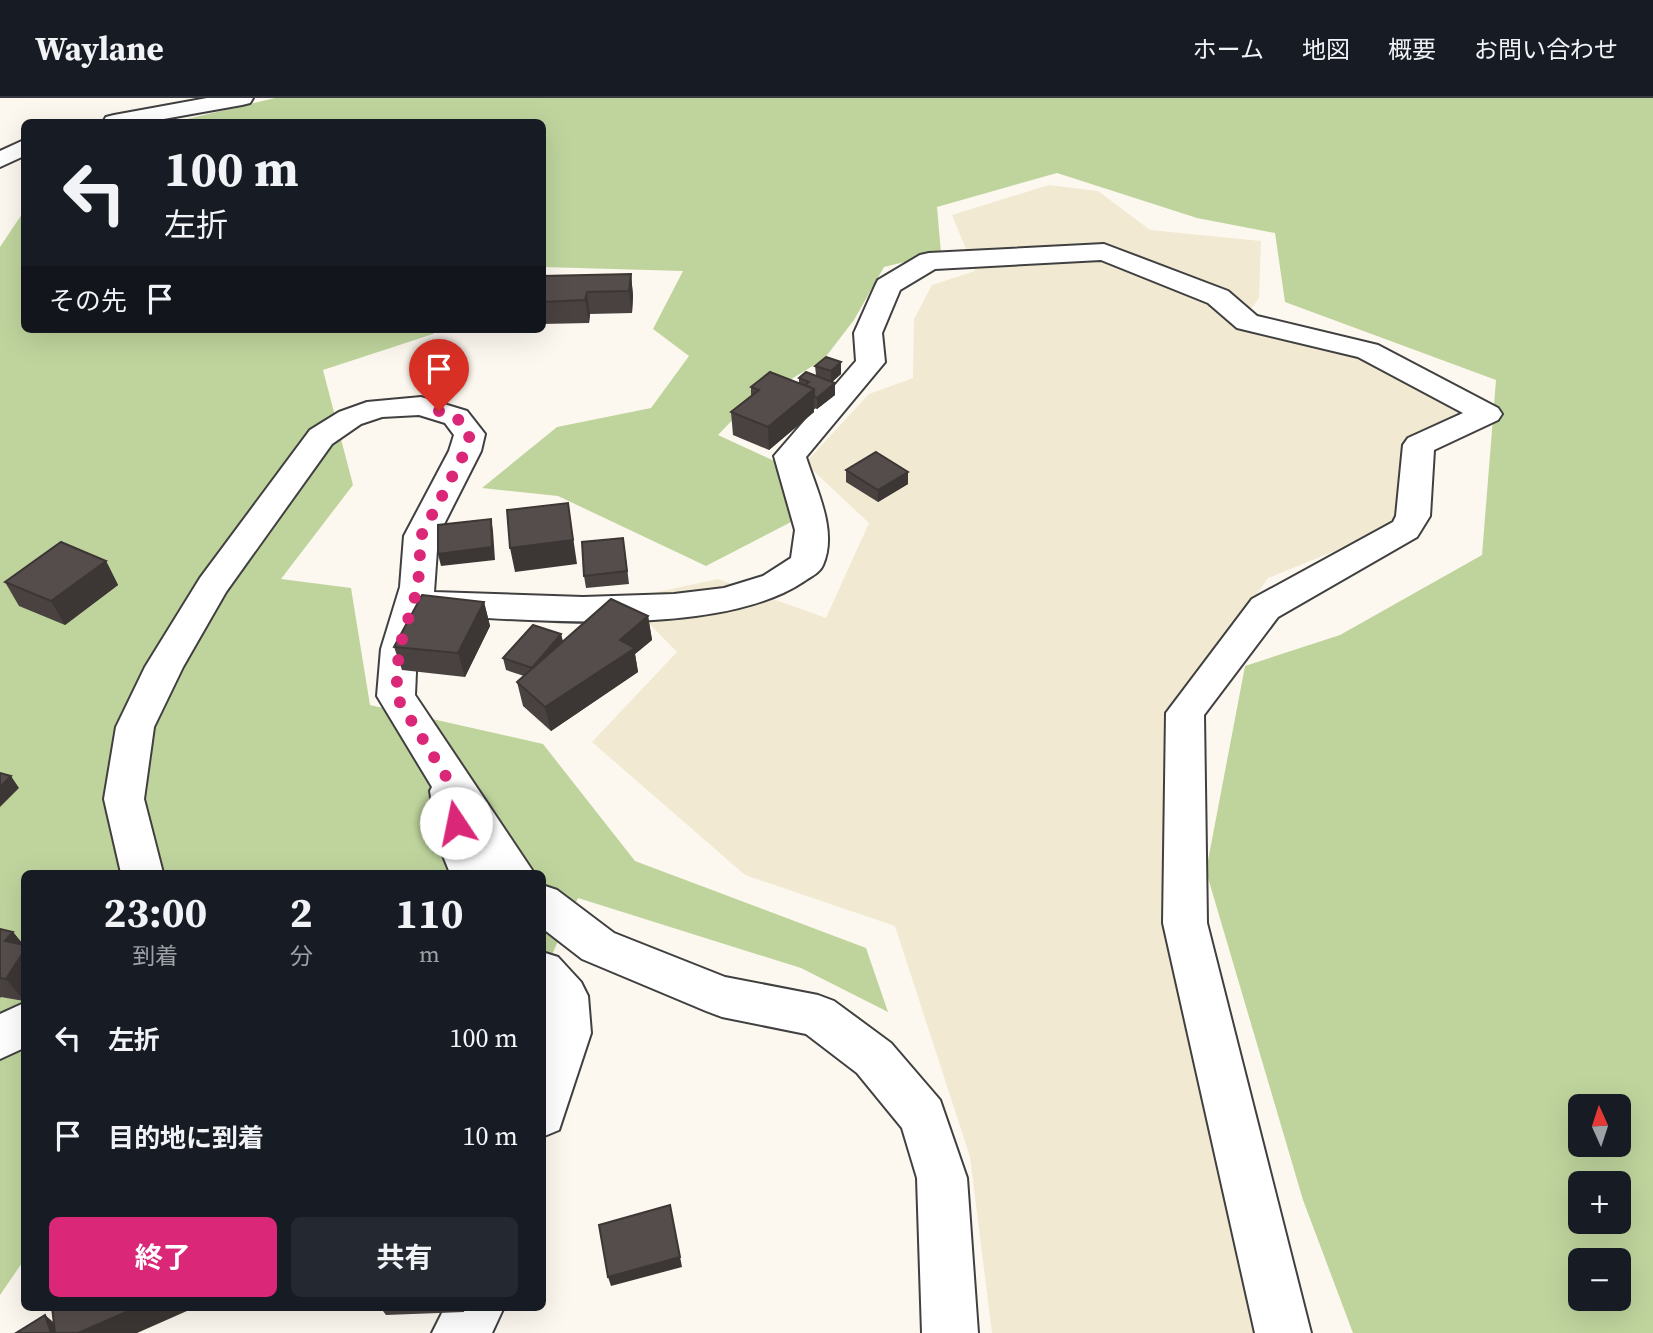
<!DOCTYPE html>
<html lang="ja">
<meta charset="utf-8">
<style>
:root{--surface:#171b24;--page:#242831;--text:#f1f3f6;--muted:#9ea1a6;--line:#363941;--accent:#db2777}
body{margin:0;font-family:"Source Serif 4","Noto Sans JP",serif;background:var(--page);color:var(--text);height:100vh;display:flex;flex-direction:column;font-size:26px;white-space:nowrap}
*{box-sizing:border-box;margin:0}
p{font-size:23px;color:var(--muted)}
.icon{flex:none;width:38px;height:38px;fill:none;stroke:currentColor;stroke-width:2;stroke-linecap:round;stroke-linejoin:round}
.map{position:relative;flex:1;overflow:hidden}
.panel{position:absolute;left:21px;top:772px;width:525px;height:441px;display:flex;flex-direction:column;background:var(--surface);border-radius:10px;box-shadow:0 7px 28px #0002}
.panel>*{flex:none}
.top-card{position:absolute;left:21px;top:21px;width:525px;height:214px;border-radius:10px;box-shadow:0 7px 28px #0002;background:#171b24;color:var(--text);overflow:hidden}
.needle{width:46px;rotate:357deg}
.fabs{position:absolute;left:1568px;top:996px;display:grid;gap:14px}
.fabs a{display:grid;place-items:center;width:63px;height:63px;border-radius:10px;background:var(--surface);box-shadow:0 7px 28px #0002;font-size:35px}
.pin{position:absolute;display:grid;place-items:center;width:60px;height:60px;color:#fff;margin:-72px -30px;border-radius:50% 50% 50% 0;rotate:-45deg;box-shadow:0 0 7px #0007}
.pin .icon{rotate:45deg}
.me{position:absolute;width:77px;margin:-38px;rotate:349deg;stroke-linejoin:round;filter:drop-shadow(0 0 5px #0008)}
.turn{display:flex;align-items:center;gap:24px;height:147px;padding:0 28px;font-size:32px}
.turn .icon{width:91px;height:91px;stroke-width:2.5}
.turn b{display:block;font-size:49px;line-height:60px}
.then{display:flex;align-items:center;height:66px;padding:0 28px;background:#0003;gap:14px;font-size:26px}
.eta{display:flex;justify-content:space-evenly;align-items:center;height:119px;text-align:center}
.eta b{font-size:42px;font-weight:700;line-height:49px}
.action{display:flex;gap:14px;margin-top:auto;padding:14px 28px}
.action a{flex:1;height:80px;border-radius:10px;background:var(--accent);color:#fff;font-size:28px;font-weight:700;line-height:80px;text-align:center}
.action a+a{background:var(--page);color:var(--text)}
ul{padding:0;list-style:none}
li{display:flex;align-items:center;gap:21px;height:98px;padding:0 28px}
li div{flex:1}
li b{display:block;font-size:26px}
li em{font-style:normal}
header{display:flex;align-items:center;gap:42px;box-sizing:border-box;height:98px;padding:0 35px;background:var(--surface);border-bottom:2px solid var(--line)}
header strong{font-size:33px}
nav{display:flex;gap:38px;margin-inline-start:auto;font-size:24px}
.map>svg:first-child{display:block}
</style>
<header>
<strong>Waylane</strong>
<nav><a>ホーム</a><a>地図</a><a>概要</a><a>お問い合わせ</a></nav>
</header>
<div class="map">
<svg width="1653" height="1235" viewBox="0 0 1653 1235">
<rect width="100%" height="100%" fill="#fdf8ef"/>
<!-- farmland -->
<path fill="#f1e9d1" d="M1049,87L1098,93L1150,132L1261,143L1259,200L1241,224L1360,254L1469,315L1412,345L1397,428L1268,480L1172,619L1180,830L1289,1235H992L970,1059L895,828L745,777L592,644L677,554L625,501L718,481L826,520L869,425L805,365L869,296L913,280L914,221L932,187L975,173L952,117Z"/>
<!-- forest -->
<path fill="#bfd49d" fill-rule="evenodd" d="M275,0H1653V1235H1353L1303,1102L1206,773L1245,568L1340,537L1482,457L1496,282L1285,204L1275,135L1197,120L1057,75L937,109L941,155L884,169L854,222L824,261L744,310L718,337L785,368L795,422L706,468L558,398L482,390L557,329L651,310L689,258L653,231L683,173L543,169L542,24H175ZM1580,1008H1619V1046H1580ZM1580,1085H1619V1124H1580ZM1580,1162H1619V1200H1580Z
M24,113V231H438L433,236L323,272L353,387L281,481L351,490L370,607L543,646L635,763L866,850L888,914L801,870L578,800L543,876L542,775H24V1162L0,1197V149Z"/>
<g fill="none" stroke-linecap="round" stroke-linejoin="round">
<!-- minor casing -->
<g stroke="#404040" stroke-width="4">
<path id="minor" d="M207,0H253L250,5L242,7L147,24H103L106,19L114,17Z
M24,42V58L0,69V53Z
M1104,146L1228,193L1257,218L1378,247L1498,310L1502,316L1498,322L1434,352L1430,418L1417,439L1278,519L1204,617L1207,825L1311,1235H1255L1163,825L1166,615L1252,501L1393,424L1396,418L1403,347L1408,340L1463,315L1358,259L1237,230L1208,205L1101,162L935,171L900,192L882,235L885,264L806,359C816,391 838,433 823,467C820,475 810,479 803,484C717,541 530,521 427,517L417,551L415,597L534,775H450L439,748L430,693L432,689L377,598L381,551L400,489L404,438L449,353L454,337L445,325L419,317L382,319L361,326L332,346L226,494L183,569L154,629L144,701L163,775H121L104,701L116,629L145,569L200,480L310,332L339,314L367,304L421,299L467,313L485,336L481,353L438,438L434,494L583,499L674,496L724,490L763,478L791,460L795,432L774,358L856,263L854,235L875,188L878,182L920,157L929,155Z
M542,787L557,792L614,835L725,879L818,897L834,903L891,945L940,1002L967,1080L978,1235H922L917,1080L902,1030L857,975L806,936L722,919L706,913L582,861L542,830Z
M542,854L558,859L581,884L588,898L591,935L559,1032L542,1039Z
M24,905V950L0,961V916Z
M445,1209H504L492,1235H432Z"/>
</g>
<!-- minor -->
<use href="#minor" fill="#fff" fill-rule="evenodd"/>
</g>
<!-- wall -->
<path fill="#494240" d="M631,176L633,198L632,215L590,216L589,225L542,226V178Z
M815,268L841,276L832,284L835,285V297L817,311L814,310V314L769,352L733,337L731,314L751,298V289L799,285V280L816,277Z
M846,372L908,386L878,404L846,384Z
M625,452L629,486L586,490L584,478Z
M106,463L118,487L65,527L19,508L5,484Z
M484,504L490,528L465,579L402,572L394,549Z
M648,518L652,542L635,556L638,574L551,633L523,608L517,584L524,578L506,572L503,560L561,536L563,544Z
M0,831L13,834L23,846L24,847V903L1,899L0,900Z
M380,1209H465L464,1214L386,1217Z"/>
<!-- shaded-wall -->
<path fill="#3c3634" d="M631,176L633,198L632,215L629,193Z
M587,194L590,216L589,225L585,202Z
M841,264V276L831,285V273Z
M835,285V297L817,311V300Z
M814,291V314L769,352L768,329Z
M908,374V386L878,404V392Z
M568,405L577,466L515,474L510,450Z
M491,421L493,433L495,462L441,468L438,456Z
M106,463L118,487L65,527L51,503Z
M484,504L490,528L465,579L458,555Z
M648,518L652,542L635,556L638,574L551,633L545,609L620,542Z
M561,536L564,548L535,582L532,570Z
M11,678L19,690L0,709V689Z
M13,834L24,848V903L6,881L5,843Z
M670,1107L682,1169L611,1188L608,1179Z
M138,1209H196L137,1235H78Z
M45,1217L66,1235H51Z"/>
<!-- building -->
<path fill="#554d4b" stroke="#3c3634" stroke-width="2" d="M631,176L629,193L587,194L585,202L542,204V178Z
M826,259L841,264L831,273L815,268Z
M770,274L814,291L768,329L731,314L759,292L751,289Z
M806,274L835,285L817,300L814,298V291L805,287L809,284L799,280Z
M876,354L908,374L878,392L846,372Z
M568,405L573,442L510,450L507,412Z
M491,421L492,449L438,456V427Z
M623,440L627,473L584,478L582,444Z
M61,444L106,463L51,503L5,484Z
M422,497L484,504L458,555L394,549Z
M611,501L648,518L620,542L635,550L545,609L517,584Z
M533,527L561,536L532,570L503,560Z
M0,675L11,678L0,689Z
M0,831L13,834L5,843L24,847V853L6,881L0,880Z
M670,1107L680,1159L608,1179L599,1127Z
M52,1209H138L78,1235H55Z
M45,1217L51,1235H16Z"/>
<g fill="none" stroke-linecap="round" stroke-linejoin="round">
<!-- route -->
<path stroke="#db2777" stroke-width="12" stroke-dasharray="0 21.6" d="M439,313L456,319L470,336L465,354L421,438L418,489L399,551L396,598L447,680L456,725"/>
</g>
</svg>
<div class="fabs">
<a><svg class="needle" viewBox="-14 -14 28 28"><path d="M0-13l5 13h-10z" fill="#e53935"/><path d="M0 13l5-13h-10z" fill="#9ea1a6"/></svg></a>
<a>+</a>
<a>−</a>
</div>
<div class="pin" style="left:439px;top:313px;background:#d93025"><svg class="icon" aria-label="arrive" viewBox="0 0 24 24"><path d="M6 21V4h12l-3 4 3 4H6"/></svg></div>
<svg class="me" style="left:456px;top:725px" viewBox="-20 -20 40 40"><circle r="19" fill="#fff"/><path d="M0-13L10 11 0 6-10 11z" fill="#db2777"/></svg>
<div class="top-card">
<div class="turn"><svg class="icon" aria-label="left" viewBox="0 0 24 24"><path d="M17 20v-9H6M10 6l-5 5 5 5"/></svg><div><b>100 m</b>左折</div></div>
<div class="then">その先<svg class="icon" aria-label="arrive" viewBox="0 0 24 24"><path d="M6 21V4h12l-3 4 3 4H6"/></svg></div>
</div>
<section class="panel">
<div class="eta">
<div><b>23:00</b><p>到着</p></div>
<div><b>2</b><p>分</p></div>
<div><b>110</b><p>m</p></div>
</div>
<ul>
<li><svg class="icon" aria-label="left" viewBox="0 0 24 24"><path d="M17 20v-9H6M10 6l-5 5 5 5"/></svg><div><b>左折</b></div><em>100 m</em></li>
<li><svg class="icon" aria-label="arrive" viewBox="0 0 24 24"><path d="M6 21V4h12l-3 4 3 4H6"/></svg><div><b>目的地に到着</b></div><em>10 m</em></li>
</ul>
<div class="action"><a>終了</a><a>共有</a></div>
</section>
</div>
